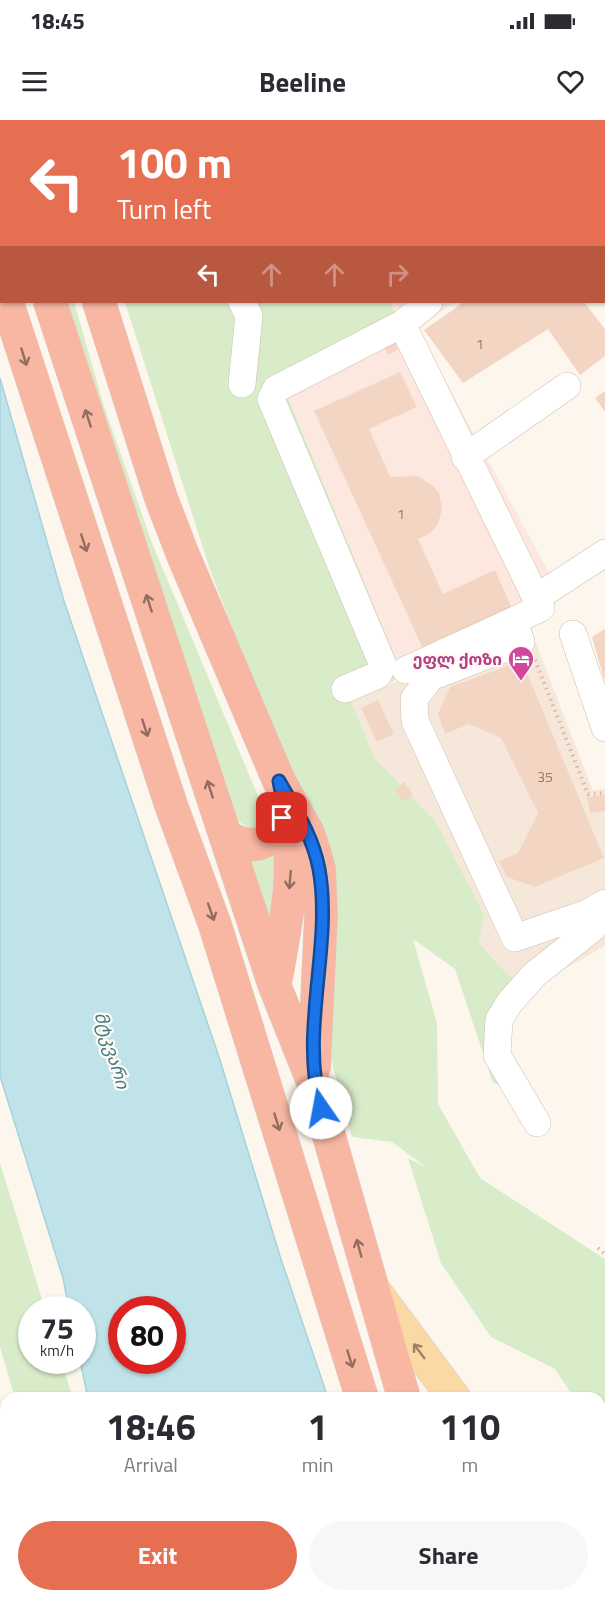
<!DOCTYPE html>
<meta charset="utf-8">
<style>
:root{--surface:#fff;--page:#f7f7f7;--text:#2b2b33;--muted:#7c7c81;--accent:#e76f51}
body{margin:0;font-family:"Titillium Web","Noto Sans Georgian",sans-serif;background:var(--page);color:var(--text);height:100vh;display:flex;flex-direction:column;font-size:22px;white-space:nowrap}
*{box-sizing:border-box;margin:0}
p{font-size:20px;color:var(--muted)}
.icon{flex:none;width:33px;height:33px;fill:none;stroke:currentColor;stroke-width:2;stroke-linecap:round;stroke-linejoin:round}
.map{position:relative;flex:1;overflow:hidden}
.side{position:absolute;left:0px;top:1272px;width:606px;height:210px;display:flex;flex-direction:column;background:var(--surface);border-radius:18px 18px 0 0;box-shadow:0 2px 4px #0004}
.side>*{flex:none}
.guide{position:absolute;left:0px;top:0px;width:606px;height:183px;box-shadow:0 2px 4px #0004;background:#e76f51;color:#fff;overflow:hidden}
.speed{position:absolute;left:18px;top:1176px;display:flex;gap:12px;font-size:30px;font-weight:700;text-align:center}
.speed>*{display:grid;place-content:center;width:78px;height:78px;border-radius:50%;background:var(--surface);box-shadow:0 2px 4px #0004;line-height:1}
.speed small{font-size:15px;font-weight:400}
.speed .limit{border:9px solid #d22;background:#fff;color:#111}
.pin{position:absolute;display:grid;place-items:center;width:51px;height:51px;color:#fff;margin:-26px;border-radius:12px;box-shadow:0 3px 9px #0006}
.me{position:absolute;width:66px;margin:-33px;rotate:348deg;stroke-linejoin:round;filter:drop-shadow(0 0 4px #0008)}
.turn{display:flex;align-items:center;gap:21px;height:126px;padding:0 18px;font-size:27px}
.turn .icon{width:78px;height:78px;stroke-width:2.5}
.turn b{display:block;font-size:42px;line-height:51px}
.lanes{display:flex;align-items:center;height:57px;padding:0 18px;background:#0003;justify-content:center;gap:30px;direction:ltr}
.lanes .off{opacity:.35}
.eta{display:flex;justify-content:space-evenly;align-items:center;height:102px;text-align:center}
.eta b{font-size:36px;font-weight:700;line-height:42px}
.action{display:flex;gap:12px;margin-top:auto;padding:12px 18px}
.action a{flex:1;height:69px;border-radius:36px;background:var(--accent);color:#fff;font-size:24px;font-weight:700;line-height:69px;text-align:center}
.action a+a{background:var(--page);color:var(--text)}
.status{display:flex;justify-content:space-between;align-items:center;height:42px;padding:0 30px;background:var(--surface);direction:ltr}
.status svg{height:16px;fill:currentColor}
header{display:flex;justify-content:space-between;align-items:center;height:78px;padding:0 18px;background:var(--surface);font-size:27px;font-weight:700}
.map>svg:first-child{display:block}
</style>
<div class="status"><b>18:45</b><svg viewBox="0 0 49 12"><path d="M0 12V9h3v3zM5 12V6h3v6zM10 12V3h3v9zM15 12V0h3v12zM26 1h20v11H26zM47 4h2v5h-2z"/></svg></div>
<header><svg class="icon" aria-label="menu" viewBox="0 0 24 24"><path d="M4 6h16M4 12h16M4 18h16"/></svg>Beeline<svg class="icon" aria-label="heart" viewBox="0 0 24 24"><path d="M12 20l-8-8c-3-5 5-10 8-4 3-6 11-1 8 4z"/></svg></header>
<div class="map">
<svg width="605" height="1482" viewBox="0 0 605 1482">
<rect width="100%" height="100%" fill="#fdf6ec"/>
<!-- residential -->
<path fill="#f5e8da" d="M528,503L593,671L605,669V826L534,866L508,855L479,823L484,794L435,700L375,639L351,581Z"/>
<!-- commercial -->
<path fill="#fde8e0" d="M390,182H453L418,211L559,471L403,556L287,274L417,211L393,189Z"/>
<!-- green -->
<path fill="#d8ecc9" d="M64,182H74L104,286L152,423L258,676L265,695L262,706L249,709L237,700Z
M125,182H390L393,189L418,211L287,275L403,556L351,581L375,639L435,700L484,794L479,823L508,855L534,866L503,895L500,965L493,963L455,849L413,819L437,903L438,984L480,1058L605,1139V1326L600,1319V1278H574L555,1249L491,1217L441,1143L408,1038L427,1048L392,1022L352,1017L319,895L315,828L279,628L210,450Z
M280,714L267,825L237,728Z
M0,1043L45,1189L32,1190V1240L61,1241L73,1278H15L0,1227Z
M74,1476H137L139,1482H76Z
M487,1476H551L555,1482H489Z"/>
<!-- water -->
<path fill="#bfe3e8" stroke="#a5d3da" stroke-width="1.5" fill-rule="evenodd" d="M0,258L64,481L220,940L280,1136L328,1278H88L80,1241L82,1240V1190L69,1189L63,1158L0,956ZM122,1190H172V1240H122Z
M137,1476H392L394,1482H139Z"/>
<!-- building -->
<path fill="#f3d5c3" d="M464,182H584L605,209V236L580,255L548,209L463,263L424,210Z
M395,223L398,230L388,235L385,228Z
M400,252L417,287L369,309L390,357L418,356L433,366L439,373L442,389L438,404L431,413L418,419L443,474L495,450L514,493L425,533L314,291Z
M605,271V292L595,278Z
M605,509V559H604L592,517Z
M522,541L604,738L535,767L507,757L499,741L518,733L538,693L501,618L469,604L445,614L438,594L450,567Z
M378,580L394,614L377,622L361,588Z
M404,662L413,674L404,682L395,669Z
M605,675V691L590,693L587,677Z"/>
<g fill="none" stroke-linecap="round" stroke-linejoin="round">
<!-- minor casing -->
<g stroke="#d1beb0" stroke-width="28">
<path id="minor" d="M176,0L177,2
M351,0L352,2
M489,0L490,2
M604,138L605,139
M242,182L249,196L242,264
M402,204L541,488L406,550
M465,337L567,266
M536,478L605,433
M514,501L521,522L431,557L414,579L415,601L515,818L588,793L605,783
M573,514L605,608
M345,569L378,555L383,545L271,279L276,269L402,204L429,182
M537,1003L497,935L499,900L510,882L534,855L593,808L597,788
M0,1424L6,1415
M0,1477L2,1482"/>
</g>
<!-- major casing -->
<g stroke="#dad1cd" stroke-width="34">
<path id="major" d="M373,1169L454,1278
M0,1309L6,1327
M54,1476L56,1482
M561,1476L565,1482
M599,1476L603,1482"/>
</g>
<!-- highway casing -->
<g stroke="#dad1cd" stroke-width="34">
<path id="highway" d="M56,0L57,2
M0,26L2,31
M7,182L171,685L215,805L362,1278
M50,182L274,864L315,967L404,1278
M99,182L161,378L183,435L279,661L308,713L314,731L319,749L321,796L314,947
M226,716C256,736 280,719 284,687
M276,858C286,803 298,747 285,692
M427,1476L430,1482
M465,1476L467,1482"/>
</g>
<!-- path -->
<path stroke="#d9b8a5" stroke-width="4" stroke-dasharray="1.5 4.5" stroke-linecap="butt" d="M535,540L588,674L605,673
M598,1128L605,1134"/>
<!-- minor -->
<use href="#minor" stroke="#fff" stroke-width="27"/>
<!-- major -->
<use href="#major" stroke="#fbd9a5" stroke-width="33"/>
<!-- highway -->
<use href="#highway" stroke="#f7b7a3" stroke-width="33"/>
</g>
<!-- one-way arrows -->
<defs><path id="oneway-shaft" d="M-6 0H5M1.5-3L5.5 0L1.5 3" fill="none" stroke-width="1.6" stroke-linecap="round" stroke-linejoin="round" transform="scale(1.5)"/></defs>
<g stroke="#936e5e">
<use href="#oneway-shaft" transform="translate(24 237) rotate(73)"/>
<use href="#oneway-shaft" transform="translate(88 298) rotate(-108)"/>
<use href="#oneway-shaft" transform="translate(84 423) rotate(72)"/>
<use href="#oneway-shaft" transform="translate(149 483) rotate(-108)"/>
<use href="#oneway-shaft" transform="translate(145 608) rotate(72)"/>
<use href="#oneway-shaft" transform="translate(210 669) rotate(-108)"/>
<use href="#oneway-shaft" transform="translate(290 760) rotate(95)"/>
<use href="#oneway-shaft" transform="translate(211 792) rotate(71)"/>
<use href="#oneway-shaft" transform="translate(277 1002) rotate(73)"/>
<use href="#oneway-shaft" transform="translate(359 1128) rotate(-105)"/>
<use href="#oneway-shaft" transform="translate(350 1239) rotate(73)"/>
</g>
<use stroke="#a18267" href="#oneway-shaft" transform="translate(419 1231) rotate(-127)"/>
<g fill="none" stroke-linecap="round" stroke-linejoin="round">
<!-- route casing -->
<g stroke="#114b97" stroke-width="15">
<path id="route" d="M282,698L284,687L279,661C295,689 313,716 319,749C333,826 299,910 321,988"/>
</g>
<!-- route -->
<use href="#route" stroke="#1a73e8" stroke-width="10"/>
</g>
<!-- icons -->
<defs>
<g id="hotel-pin" transform="scale(1.35)"><path d="M0 17L-7.5 6A9.5 9.5 0 1 1 7.5 6Z" fill="#d1479c" stroke="#fffaf3"/><path d="M-6-4.5h1.5V1H6V5H4.5V3h-9V5H-6ZM-4 0a1.8 1.8 0 1 1 3.6 0ZM.5 0V-2.5h3Q6-2.5 6 0Z" fill="#fff"/></g>
</defs>
<g fill-rule="evenodd">
<use href="#hotel-pin" x="521" y="539"/>
</g>
<g text-anchor="middle" dominant-baseline="central" stroke-width="4.5" stroke-linejoin="round" paint-order="stroke">
<!-- number labels -->
<g font-size="14" fill="#987a6a">
<text x="480" y="223">1</text>
<text x="401" y="393">1</text>
<text x="545" y="656">35</text>
</g>
<!-- hotel labels -->
<g font-size="16" font-weight="bold" fill="#b23c85" stroke="#fffaf3" text-anchor="end">
<text x="502" y="539">ეფლ ქოზი</text>
</g>
<!-- water labels -->
<g font-size="18" font-style="italic" fill="#437c86" stroke="#fffaf3">
<text transform="translate(112 930) rotate(73)">მტკვარი</text>
</g>
</g>
</svg>
<div class="speed"><div>75<small>km/h</small></div><div class="limit">80</div></div>
<div class="pin" style="left:282px;top:698px;background:#d93025"><svg class="icon" aria-label="arrive" viewBox="0 0 24 24"><path d="M6 21V4h12l-3 4 3 4H6"/></svg></div>
<svg class="me" style="left:321px;top:988px" viewBox="-20 -20 40 40"><circle r="19" fill="#fff"/><path d="M0-13L10 11 0 6-10 11z" fill="#1a73e8"/></svg>
<div class="guide">
<div class="turn"><svg class="icon" aria-label="left" viewBox="0 0 24 24"><path d="M17 20v-9H6M10 6l-5 5 5 5"/></svg><div><b>100 m</b>Turn left</div></div>
<div class="lanes"><svg class="icon" aria-label="left" viewBox="0 0 24 24"><path d="M17 20v-9H6M10 6l-5 5 5 5"/></svg><svg class="icon off" aria-label="ahead" viewBox="0 0 24 24"><path d="M12 20V5M6 11l6-6 6 6"/></svg><svg class="icon off" aria-label="ahead" viewBox="0 0 24 24"><path d="M12 20V5M6 11l6-6 6 6"/></svg><svg class="icon off" aria-label="right" viewBox="0 0 24 24"><path d="M7 20v-9h11M14 6l5 5-5 5"/></svg></div>
</div>
<section class="side">
<div class="eta">
<div><b>18:46</b><p>Arrival</p></div>
<div><b>1</b><p>min</p></div>
<div><b>110</b><p>m</p></div>
</div>
<div class="action"><a>Exit</a><a>Share</a></div>
</section>
</div>
